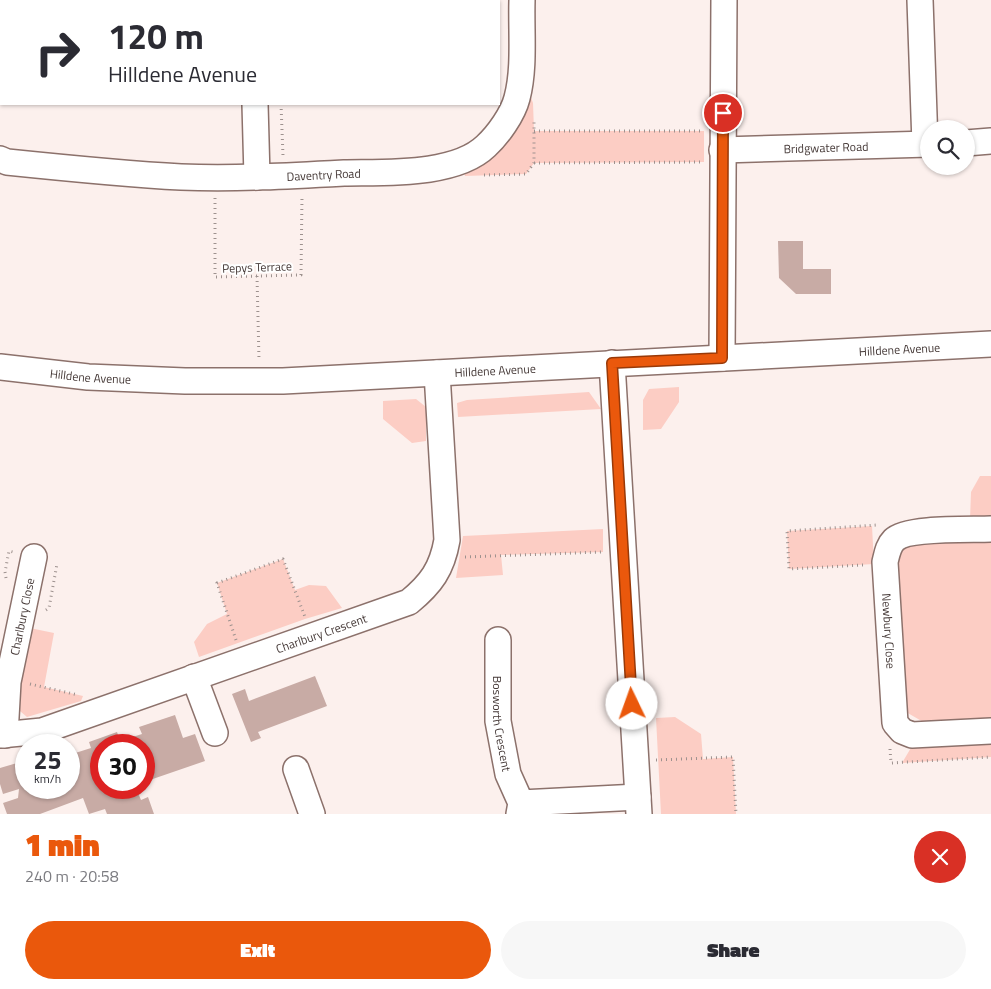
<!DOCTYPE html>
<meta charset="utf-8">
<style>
:root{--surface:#fff;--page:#f7f7f7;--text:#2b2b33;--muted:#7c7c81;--accent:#ea580c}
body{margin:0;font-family:"Titillium Web",sans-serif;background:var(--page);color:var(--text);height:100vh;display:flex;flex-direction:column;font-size:19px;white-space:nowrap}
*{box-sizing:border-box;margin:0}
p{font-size:16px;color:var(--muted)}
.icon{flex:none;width:28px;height:28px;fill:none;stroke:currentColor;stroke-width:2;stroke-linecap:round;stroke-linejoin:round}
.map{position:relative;height:814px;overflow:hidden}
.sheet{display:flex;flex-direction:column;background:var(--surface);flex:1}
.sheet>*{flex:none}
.guide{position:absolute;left:0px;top:0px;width:500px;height:105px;box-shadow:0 1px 4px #0004;background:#fff;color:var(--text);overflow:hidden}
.fabs{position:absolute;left:920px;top:120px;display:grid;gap:10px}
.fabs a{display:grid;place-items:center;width:55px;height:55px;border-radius:50%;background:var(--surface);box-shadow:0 1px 4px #0004;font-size:25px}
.speed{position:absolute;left:15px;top:734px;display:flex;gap:10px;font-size:25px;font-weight:700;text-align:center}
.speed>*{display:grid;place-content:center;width:65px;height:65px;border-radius:50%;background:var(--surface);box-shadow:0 1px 4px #0004;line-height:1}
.speed small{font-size:12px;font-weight:400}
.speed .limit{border:8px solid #d22;background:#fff;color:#111}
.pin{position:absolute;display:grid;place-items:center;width:42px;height:42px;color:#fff;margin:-21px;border:2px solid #fff;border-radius:50%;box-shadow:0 1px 5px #0007}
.me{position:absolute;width:55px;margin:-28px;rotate:357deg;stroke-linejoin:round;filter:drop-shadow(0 0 4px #0008)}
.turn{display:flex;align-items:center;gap:18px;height:105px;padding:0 25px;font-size:22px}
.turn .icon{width:65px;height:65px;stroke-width:2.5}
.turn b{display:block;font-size:35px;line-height:42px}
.round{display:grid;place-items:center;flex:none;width:52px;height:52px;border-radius:26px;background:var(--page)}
.overview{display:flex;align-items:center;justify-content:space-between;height:85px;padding:0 25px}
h1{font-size:30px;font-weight:800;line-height:38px;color:var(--accent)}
.action{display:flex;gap:10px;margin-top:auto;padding:10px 25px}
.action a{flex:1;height:58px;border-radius:30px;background:var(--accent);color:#fff;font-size:20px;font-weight:800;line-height:58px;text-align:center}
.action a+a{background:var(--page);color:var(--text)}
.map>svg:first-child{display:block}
</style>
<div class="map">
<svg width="991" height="814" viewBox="0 0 991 814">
<rect width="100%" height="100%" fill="#fcf0ed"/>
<!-- green -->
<path fill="#fccdc4" d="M529,92L533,103L534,131H704V162L534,163L526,174L465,176L464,170Z
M679,387V402L661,429L643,430V400L649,389Z
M589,392L601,409L458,417L457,403L467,400Z
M416,399L426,407V441L412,443L383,419V401Z
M980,476H991V519L970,520L971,492Z
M872,526L874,564L789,569L787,531Z
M603,529V552L501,555L503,575L456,578L463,536Z
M991,541V721L925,723L906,712L895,563L904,548L915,543Z
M283,559L295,590L309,585L326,586L342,608L305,619L199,657L194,642L207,624L227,614L217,583Z
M25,627L54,633L44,687L83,696L81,701L27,717L14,706Z
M675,717L701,734L703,759L733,757L736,814H661L656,718Z
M991,737V757L902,763L915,741Z"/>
<!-- building -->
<path fill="#c8aba5" d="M778,241H803V269H831V294H796L779,278Z
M315,676L327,706L258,732L261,738L251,742L232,694L245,689L249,701Z
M175,715L183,738L195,734L205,761L144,782V745H101V788H136L141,800L148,797L154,814H107L105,809L89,814L83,798L40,814H7L3,803L18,798L19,789L3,794L0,784V768L17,763L20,772L26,770V788H69V755L91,748L89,742L117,732L120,741L142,734L139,727Z"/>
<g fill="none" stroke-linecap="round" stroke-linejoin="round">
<!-- minor casing -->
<g stroke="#8c716b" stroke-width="28">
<g id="minor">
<path d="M253,0V1"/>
<path d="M920,0L925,144"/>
<path d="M255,104L257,177"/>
<path d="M966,143L991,141"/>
<path id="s1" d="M722,150L929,144"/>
<path id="s2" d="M0,159L7,162C65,168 123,174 181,177C235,179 290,176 344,173C385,172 455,176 486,146C498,135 513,114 517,98C525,68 521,32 522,0"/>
<path d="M722,358L724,0"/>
<path d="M612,363L639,814"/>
<path id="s3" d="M0,367L88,377L185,381H283L991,344"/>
<path id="s4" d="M991,529C971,530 907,527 894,540C888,546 887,554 885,562L895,723L902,731L912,735L991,731"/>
<path id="s5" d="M498,640V721L508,774L521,803L519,814"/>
<path d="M194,677L215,733"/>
<path id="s6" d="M0,735L42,731L409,602C431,584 442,569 447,540L437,373"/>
<path id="s7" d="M5,735L8,682L34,557"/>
<path d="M296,769L312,814"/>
<path d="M521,803L638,797"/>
</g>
</g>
<!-- path -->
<path stroke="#9d918e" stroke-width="3" stroke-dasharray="1 4" stroke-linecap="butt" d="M281,104L283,156
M534,131H703
M534,163L701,162
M484,175L526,174L534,163V119
M215,198V277L301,275L302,196
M257,276L259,360
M465,557L601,552
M863,565L789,569L787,531L877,525
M6,578L5,572L9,551L13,552
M46,610L49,608L57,564
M236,640L217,583L283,559L305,617
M30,684L78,695
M890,749L891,763L991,757
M656,760L733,757L736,814"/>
<!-- minor -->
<use href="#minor" stroke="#fff" stroke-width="25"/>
</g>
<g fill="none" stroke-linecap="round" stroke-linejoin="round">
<!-- route casing -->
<g stroke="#983908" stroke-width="12">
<path id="route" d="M632,704L612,363L722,358L723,113"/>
</g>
<!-- route -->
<use href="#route" stroke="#ea580c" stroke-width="9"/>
</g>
<g text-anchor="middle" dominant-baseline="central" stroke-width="4" stroke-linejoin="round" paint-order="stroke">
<!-- street labels -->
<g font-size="12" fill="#453937" stroke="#fff">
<text stroke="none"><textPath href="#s1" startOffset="104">Bridgwater Road</textPath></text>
<text stroke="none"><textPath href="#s2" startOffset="325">Daventry Road</textPath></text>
<text transform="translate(257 267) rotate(-2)">Pepys Terrace</text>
<text stroke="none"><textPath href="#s3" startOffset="901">Hilldene Avenue</textPath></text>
<text stroke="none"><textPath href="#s3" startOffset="496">Hilldene Avenue</textPath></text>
<text stroke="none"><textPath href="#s3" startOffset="91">Hilldene Avenue</textPath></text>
<text stroke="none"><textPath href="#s7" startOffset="120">Charlbury Close</textPath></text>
<text stroke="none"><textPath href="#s4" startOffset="192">Newbury Close</textPath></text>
<text stroke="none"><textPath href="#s6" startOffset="338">Charlbury Crescent</textPath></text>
<text stroke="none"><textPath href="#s5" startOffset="84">Bosworth Crescent</textPath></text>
</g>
</g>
</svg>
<div class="fabs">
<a><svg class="icon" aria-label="search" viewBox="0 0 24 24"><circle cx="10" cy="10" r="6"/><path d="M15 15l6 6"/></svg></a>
</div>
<div class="speed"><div>25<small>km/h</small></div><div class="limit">30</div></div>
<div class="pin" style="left:723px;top:113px;background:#d93025"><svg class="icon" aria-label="arrive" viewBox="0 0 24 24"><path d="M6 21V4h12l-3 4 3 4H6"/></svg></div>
<svg class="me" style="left:632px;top:704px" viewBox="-20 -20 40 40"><circle r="19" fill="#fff"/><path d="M0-13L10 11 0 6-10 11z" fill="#ea580c"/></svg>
<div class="guide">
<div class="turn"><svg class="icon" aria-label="right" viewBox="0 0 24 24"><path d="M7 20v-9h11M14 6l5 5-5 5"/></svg><div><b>120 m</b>Hilldene Avenue</div></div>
</div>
</div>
<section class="sheet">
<div class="overview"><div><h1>1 min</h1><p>240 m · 20:58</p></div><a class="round" style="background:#d93025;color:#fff"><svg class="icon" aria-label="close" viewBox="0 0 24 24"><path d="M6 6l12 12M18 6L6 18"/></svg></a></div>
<div class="action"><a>Exit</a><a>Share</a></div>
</section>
